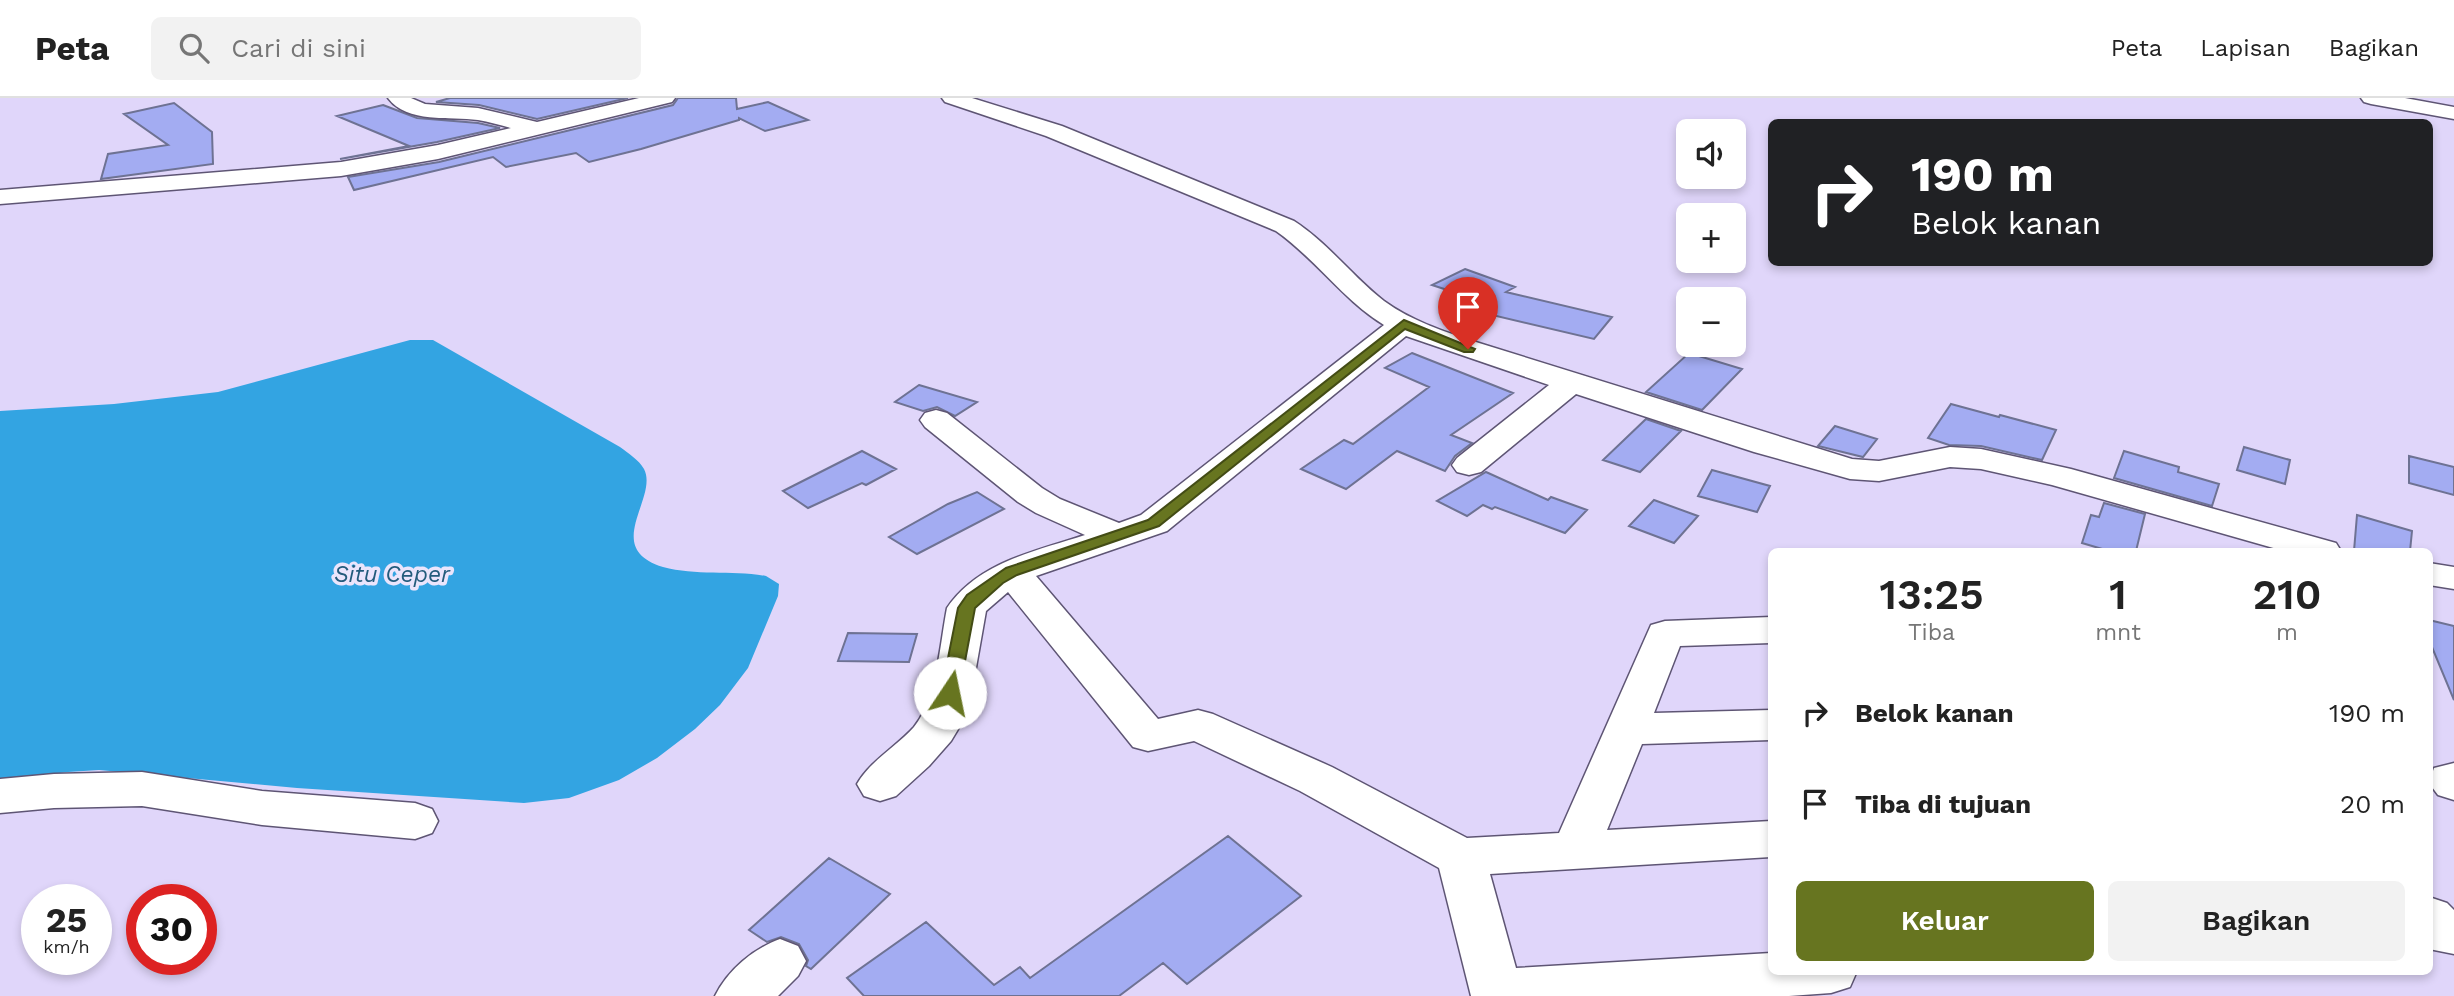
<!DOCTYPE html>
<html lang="id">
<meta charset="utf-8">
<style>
:root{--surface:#fff;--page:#f2f2f2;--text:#222;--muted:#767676;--line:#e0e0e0;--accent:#677520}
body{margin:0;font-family:"Work Sans",sans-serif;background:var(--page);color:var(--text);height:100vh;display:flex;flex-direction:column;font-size:26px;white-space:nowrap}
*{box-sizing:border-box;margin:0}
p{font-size:23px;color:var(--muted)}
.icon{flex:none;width:38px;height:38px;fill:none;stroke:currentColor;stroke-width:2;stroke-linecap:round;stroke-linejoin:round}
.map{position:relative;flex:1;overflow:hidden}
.panel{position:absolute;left:1768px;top:450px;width:665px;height:427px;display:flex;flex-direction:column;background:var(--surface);border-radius:10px;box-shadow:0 4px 10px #0003}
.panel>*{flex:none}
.top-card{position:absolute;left:1768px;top:21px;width:665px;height:147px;border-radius:10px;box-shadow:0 4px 10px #0003;background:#202124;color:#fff;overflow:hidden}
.fabs{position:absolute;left:1676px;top:21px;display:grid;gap:14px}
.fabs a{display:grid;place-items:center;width:70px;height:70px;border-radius:10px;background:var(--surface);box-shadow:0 4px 10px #0003;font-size:35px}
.speed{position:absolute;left:21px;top:786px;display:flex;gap:14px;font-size:35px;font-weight:700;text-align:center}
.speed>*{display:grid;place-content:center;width:91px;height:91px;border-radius:50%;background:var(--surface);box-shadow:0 4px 10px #0003;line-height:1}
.speed small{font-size:18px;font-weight:400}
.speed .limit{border:10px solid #d22;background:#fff;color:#111}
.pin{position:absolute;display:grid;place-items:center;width:60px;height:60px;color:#fff;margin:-72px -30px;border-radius:50% 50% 50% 0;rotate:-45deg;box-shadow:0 0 7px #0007}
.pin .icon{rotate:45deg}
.me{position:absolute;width:77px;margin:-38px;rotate:11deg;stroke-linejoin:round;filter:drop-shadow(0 0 5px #0008)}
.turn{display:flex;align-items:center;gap:24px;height:147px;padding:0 28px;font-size:32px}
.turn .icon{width:91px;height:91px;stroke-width:2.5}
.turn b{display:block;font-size:49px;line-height:60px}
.eta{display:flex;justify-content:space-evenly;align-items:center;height:119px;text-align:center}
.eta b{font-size:42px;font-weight:600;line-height:49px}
.primary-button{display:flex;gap:14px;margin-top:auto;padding:14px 28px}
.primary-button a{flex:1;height:80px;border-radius:10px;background:var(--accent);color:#fff;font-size:28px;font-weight:600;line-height:80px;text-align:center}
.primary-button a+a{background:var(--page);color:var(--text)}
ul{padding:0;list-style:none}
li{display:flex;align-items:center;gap:21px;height:91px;padding:0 28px}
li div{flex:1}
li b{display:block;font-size:26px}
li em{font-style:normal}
header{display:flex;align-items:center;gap:42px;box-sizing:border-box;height:98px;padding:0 35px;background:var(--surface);border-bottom:2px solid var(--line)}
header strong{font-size:33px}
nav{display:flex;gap:38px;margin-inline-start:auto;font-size:24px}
.search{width:490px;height:63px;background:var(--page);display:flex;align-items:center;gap:18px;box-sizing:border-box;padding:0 24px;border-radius:10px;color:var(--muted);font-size:26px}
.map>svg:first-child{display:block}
</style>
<header>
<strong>Peta</strong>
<div class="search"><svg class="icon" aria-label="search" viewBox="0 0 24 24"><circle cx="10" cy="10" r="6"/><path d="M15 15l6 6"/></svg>Cari di sini</div>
<nav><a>Peta</a><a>Lapisan</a><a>Bagikan</a></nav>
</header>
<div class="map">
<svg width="2454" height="898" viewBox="0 0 2454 898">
<rect width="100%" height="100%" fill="#e0d6fa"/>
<!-- water -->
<path fill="#33a4e2" d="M410,242H433L620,349C628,355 639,362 644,371C659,400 601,450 663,469C696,478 732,472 766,478L779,486L778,498L748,570L720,607L695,631L657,660L619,682L569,700L524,705L297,690L99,672L68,674L0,683V313L114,306L218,294Z"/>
<!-- building -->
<path fill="#a3acf2" stroke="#6e7293" stroke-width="2" d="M450,0H628L537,21L479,7L436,4Z
M678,0H736L737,11L768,4L808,22L765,33L739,20V22L641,51L589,64L576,55L506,69L493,59L354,92L348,79L439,64L673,7Z
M174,5L212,34L213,66L101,81L108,56L168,47L124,16Z
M383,7L417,20L478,25L500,30L437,44L340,61L409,48L337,18Z
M1465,171L1515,189L1506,194L1612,219L1594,241L1471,212L1481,203L1432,187Z
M1412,255L1513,295L1451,337L1472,345L1455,358L1445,373L1397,353L1346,391L1301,371L1344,342L1353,346L1429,289L1385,270Z
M1689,255L1742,271L1702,312L1646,294Z
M919,287L977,304L955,318L937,309L923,313L895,304Z
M1951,306L1999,319L2000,317L2056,332L2042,362L1981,348L1949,347L1928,340Z
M1646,321L1681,333L1640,374L1603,362Z
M1835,328L1877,341L1863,359L1818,348Z
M2244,349L2290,362L2285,386L2237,372Z
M862,353L896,371L866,387L862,385L808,410L783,393Z
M2124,353L2179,369L2178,374L2219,386L2212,408L2114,380Z
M2409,358L2454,369V397L2409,385Z
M1712,372L1770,388L1757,414L1698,398Z
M1486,374L1548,402L1551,399L1587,412L1565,435L1495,409L1492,411L1483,407L1467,418L1437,403Z
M977,394L1004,411L917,456L889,439L948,406Z
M1654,402L1698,418L1674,445L1629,428Z
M2104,405L2145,416L2136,453H2109L2082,445L2091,417L2099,419Z
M2357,417L2412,433L2410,453H2354Z
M2429,522L2454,528V602L2429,542Z
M848,535L917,536L909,564L838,563Z
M1228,738L1301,798L1187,886L1163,865L1119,898H864L847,880L926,824L994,887L1020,869L1030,880Z
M829,760L890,796L811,871L806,868L808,862L799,846L781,839L767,844L749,832Z"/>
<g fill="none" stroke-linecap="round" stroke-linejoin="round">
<!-- minor casing -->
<g stroke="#5e5574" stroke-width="3">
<path id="minor" d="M388,0H411L425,6L478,10L537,24L639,0H675L672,4L438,61L341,78L0,106V92L341,64L438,47L511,30C500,27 489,24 478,22C450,18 407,26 388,0Z
M942,0H972L1062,28L1294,123C1328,145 1352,178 1384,203C1413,224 1446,234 1479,245L1852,361L1879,363L1950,349L1981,351L2071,371L2336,445L2341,453H2284L2052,387L1981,371L1950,369L1879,383L1850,381L1754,354L1576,296L1481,374L1469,377L1457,374L1452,367L1457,360L1549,287L1406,238L1167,433L1036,478L1158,621L1198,612L1213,616L1332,669L1467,740L1559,735L1651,527L1665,523L1771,519V545L1680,548L1654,615L1771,612V642L1642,646L1607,732L1771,723V759L1490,776L1516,870L1771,855V873H1857L1850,889L1831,895L1789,898H1471L1439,770L1300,693L1194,643L1148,653L1133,649L1008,494L986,513L971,598L963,623L951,643L929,668L896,698L880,703L864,698L857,686C870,663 896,649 914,629C937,601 940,545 947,510C978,464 1036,453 1085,437L1036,415L1018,404L925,329L920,322L925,315L936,312L947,315L1042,390L1060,401L1119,425L1141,417L1384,227C1343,202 1316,161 1276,133L1046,38L945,4Z
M2361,0H2405L2454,9V21L2371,6L2364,4Z
M2429,465L2454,469V491L2429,487Z
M2454,665V702L2438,697L2429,685L2434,670Z
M142,674L262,693L415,705L432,711L438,723L432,735L415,741L262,727L142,708L54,710L0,715V681L54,676Z
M2429,799L2447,805L2454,812V856L2429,851Z
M780,841L798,848L806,863L798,878L778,898H715C728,872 753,851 780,841Z"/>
</g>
<!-- minor -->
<use href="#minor" fill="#fff" fill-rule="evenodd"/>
</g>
<!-- route -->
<path fill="#677520" stroke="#434c15" stroke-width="2" d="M1404,222L1475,251L1473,254H1464L1405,231L1159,428L1017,477L1003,485L975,510L959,595L956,599H943L941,595L958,510L967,497L1006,470L1148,422Z"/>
<g text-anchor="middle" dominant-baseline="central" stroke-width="7" stroke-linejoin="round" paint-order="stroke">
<!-- water labels -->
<g font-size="23" font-style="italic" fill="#235b7c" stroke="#ebe5fc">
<text x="392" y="476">Situ Ceper</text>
</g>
</g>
</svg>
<div class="fabs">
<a><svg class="icon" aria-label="sound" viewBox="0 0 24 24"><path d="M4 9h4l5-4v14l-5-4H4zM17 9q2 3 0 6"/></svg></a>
<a>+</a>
<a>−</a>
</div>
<div class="speed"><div>25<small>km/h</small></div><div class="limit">30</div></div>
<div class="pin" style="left:1468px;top:251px;background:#d93025"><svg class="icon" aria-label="arrive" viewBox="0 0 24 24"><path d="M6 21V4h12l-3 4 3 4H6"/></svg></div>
<svg class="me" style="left:950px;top:595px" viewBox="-20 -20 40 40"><circle r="19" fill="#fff"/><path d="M0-13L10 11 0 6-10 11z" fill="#677520"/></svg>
<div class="top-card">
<div class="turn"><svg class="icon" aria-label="right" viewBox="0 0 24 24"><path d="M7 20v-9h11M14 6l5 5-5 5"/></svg><div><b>190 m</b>Belok kanan</div></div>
</div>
<section class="panel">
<div class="eta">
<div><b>13:25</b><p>Tiba</p></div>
<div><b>1</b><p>mnt</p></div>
<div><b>210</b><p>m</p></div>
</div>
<ul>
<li><svg class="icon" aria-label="right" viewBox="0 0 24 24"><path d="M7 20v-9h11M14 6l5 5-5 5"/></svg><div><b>Belok kanan</b></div><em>190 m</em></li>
<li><svg class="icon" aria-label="arrive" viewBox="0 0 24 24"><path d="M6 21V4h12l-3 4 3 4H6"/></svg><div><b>Tiba di tujuan</b></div><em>20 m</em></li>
</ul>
<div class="primary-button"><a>Keluar</a><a>Bagikan</a></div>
</section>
</div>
